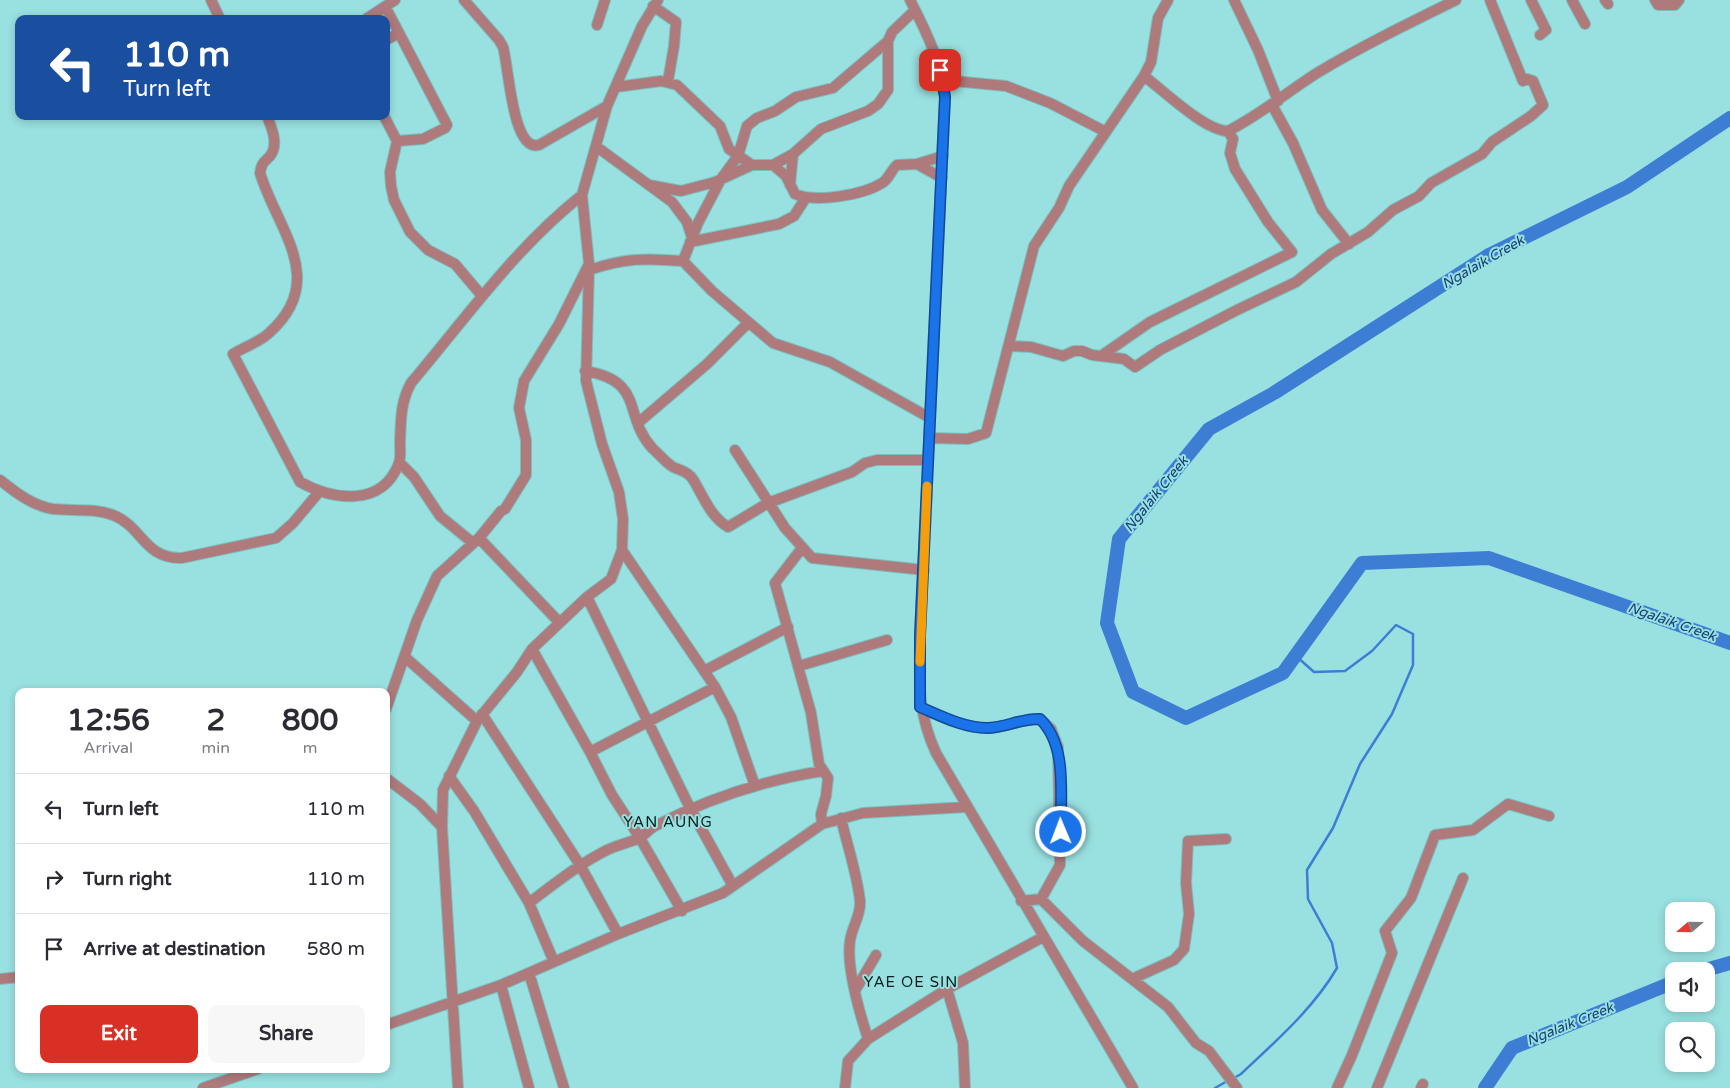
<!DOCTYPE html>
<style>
:root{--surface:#fff;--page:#f7f7f7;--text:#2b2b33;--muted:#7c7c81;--line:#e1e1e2;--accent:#d93025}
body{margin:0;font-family:"Varela Round",sans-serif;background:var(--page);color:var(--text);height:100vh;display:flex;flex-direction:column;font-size:19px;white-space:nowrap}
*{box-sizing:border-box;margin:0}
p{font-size:16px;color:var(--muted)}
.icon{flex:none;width:28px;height:28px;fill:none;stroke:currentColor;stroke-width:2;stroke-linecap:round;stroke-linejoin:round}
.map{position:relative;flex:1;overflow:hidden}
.panel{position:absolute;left:15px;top:688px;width:375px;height:385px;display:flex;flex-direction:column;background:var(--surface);border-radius:10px;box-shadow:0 2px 8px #0003}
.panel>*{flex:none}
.banner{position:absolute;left:15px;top:15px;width:375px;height:105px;border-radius:10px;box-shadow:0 2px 8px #0003;background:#1a4fa0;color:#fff;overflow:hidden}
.needle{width:32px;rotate:250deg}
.controls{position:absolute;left:1665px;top:902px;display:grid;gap:10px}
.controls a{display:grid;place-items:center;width:50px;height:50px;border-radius:10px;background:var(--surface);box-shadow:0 2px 8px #0003;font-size:25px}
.pin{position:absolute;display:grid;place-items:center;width:42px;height:42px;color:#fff;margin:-21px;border-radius:10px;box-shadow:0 2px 8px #0006}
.me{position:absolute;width:55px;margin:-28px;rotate:359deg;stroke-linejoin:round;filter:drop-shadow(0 0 4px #0008)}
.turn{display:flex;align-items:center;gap:18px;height:105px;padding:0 25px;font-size:22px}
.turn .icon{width:65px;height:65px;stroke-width:2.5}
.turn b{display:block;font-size:35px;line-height:42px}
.eta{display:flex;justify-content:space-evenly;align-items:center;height:85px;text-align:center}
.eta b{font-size:30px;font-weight:700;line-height:35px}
.button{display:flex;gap:10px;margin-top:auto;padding:10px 25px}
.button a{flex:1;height:58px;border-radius:10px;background:var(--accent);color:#fff;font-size:20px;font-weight:700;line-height:58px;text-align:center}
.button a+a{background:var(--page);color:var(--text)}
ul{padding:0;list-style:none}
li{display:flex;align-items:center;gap:15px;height:70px;padding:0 25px;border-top:1px solid var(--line)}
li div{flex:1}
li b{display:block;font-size:19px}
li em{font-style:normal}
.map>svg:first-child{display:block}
</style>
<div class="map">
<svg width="1730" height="1088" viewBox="0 0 1730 1088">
<rect width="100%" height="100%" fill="#99e0e0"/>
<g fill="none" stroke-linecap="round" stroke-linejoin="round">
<!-- stream -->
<path stroke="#3d7ed4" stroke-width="2.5" d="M1234,1078L1241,1074C1276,1041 1313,1009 1337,968L1332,943L1308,899L1307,870L1333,828L1360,764L1392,714L1413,665V634L1396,625L1372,651L1345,671L1314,672L1296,656
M1215,1088L1229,1080"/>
<!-- river -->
<path stroke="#3d7ed4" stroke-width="14" d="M1730,118L1627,187L1489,255L1274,393L1209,429L1119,539L1107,623L1133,692L1186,718L1283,673L1362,563L1489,558L1730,643
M1702,971L1730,963
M1485,1088L1512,1048L1674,982"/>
<!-- minor casing -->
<g stroke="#7ebdbd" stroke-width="12">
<path id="minor" d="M211,0L220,19
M464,0L499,40L503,47C509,67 512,152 539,145L607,106
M910,0C926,31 941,62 945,97L920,635C920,681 916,709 936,753L1133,1088
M1234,0L1258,50L1278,101
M1531,0L1546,30L1540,35
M1572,0L1585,24
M1605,0L1608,4
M1655,0L1658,5H1675L1679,0
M653,6L676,22L674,46L668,81
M386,8L447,125L445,128L423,139L397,141
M366,19L395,0
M597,25L605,0
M386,40L399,33
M1144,76C1164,91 1205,131 1228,131C1260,115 1287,92 1317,73C1362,46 1409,23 1456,0
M943,80L1006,86L1050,103L1106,132
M616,87L661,81L677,85L720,126L729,149L752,165
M1272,105L1293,143L1322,210L1349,244
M267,116C271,126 278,142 272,153C267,162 262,159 260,173C277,229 329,280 269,333C260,342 244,347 233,354L300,482C333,500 382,508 399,463C401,457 400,449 400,443C401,421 400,403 411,383C466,318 515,248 582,195
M384,116L397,141L390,172L391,186L394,200L410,232L428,250L455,264L482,296
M597,147L672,202L687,222L692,238
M917,164L942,178
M773,165L793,154L821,129L868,111L878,104L888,90V41L892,32L915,10
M649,185L681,191L715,182L752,165H773L786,176L795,194C816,203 863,195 882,183C889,179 891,170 897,165L917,164L943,156
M790,185L793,154
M690,242L779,224L794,216L805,199
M683,261L698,223L721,179L738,156L747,126L757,118L775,111L796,97L833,88L888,41
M589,270C625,258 645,258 683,261L712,291L773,343L830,362L930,418
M1010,346L1031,347L1063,356L1074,351H1082L1092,355L1124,359L1135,367L1160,350L1237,310L1296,282L1331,254L1368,232L1393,210L1419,196L1431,183L1482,154L1492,142L1531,116L1543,105L1533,81L1527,79L1523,81L1490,0
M1101,356L1150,322L1292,252L1268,222L1235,169L1230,153L1233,139L1228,131
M585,371C646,381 622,416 653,449C659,454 666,463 673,467C682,471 689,472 694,481C704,498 711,517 728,527L768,503L852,472L865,463L877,460H928
M638,423L707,364L748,323
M929,438L968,439L986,433L1034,246L1059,208L1069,186L1144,76L1151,62L1158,18L1168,0
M735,450L785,528L812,558L924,570
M399,462L414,477L440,516L473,543
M0,480C15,492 33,506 53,509C73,511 94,508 113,515C143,527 144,559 182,558L276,538L293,523L319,492
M479,538L559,622
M802,548L775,583L811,713L819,764L828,778L826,796L821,814L822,824
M622,550L715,687L731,717L755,786
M587,597L691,810L733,886
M532,649L590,752L612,795L640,838L682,911
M405,657L477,721
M799,666L887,640
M704,671L788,627
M920,707C941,716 964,728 987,728C1005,728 1022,718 1040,719L1051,729L1058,747L1060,865L1041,899
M386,709L417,620L437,576L479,538L501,511L505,509L526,475V440L519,408L524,381L559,324L589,264L582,195L607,106L642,26L658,0
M482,714L580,865L618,934
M590,752L715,687
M449,776L474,811L529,903L554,962
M386,778L420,804L442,827L458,1088
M841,818C847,845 857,873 860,901C861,916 852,926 850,941C846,967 860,1014 868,1039
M442,827L443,790L477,721L517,672L532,649L587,597L611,579L622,550L623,519L619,492L602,444L586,381L589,268
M1021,901L1041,899L1083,941L1168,1007L1196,1043L1209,1051L1237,1088
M529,903C554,884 579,864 607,850C617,845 629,843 639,838C645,835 649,829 655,826C707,799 765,780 823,771
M529,973L564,1088
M0,979L19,977
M1132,979L1174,960L1184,949L1189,914L1186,883L1188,841L1226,839
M501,985L618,934L723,893L822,824L863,813L967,807
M856,989L876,955
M947,989L963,1043L965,1088
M386,1025L501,985L529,1088
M203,1088L258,1069
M845,1088L848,1061L868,1039L947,989L1043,937
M1337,1088L1352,1055L1392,953L1385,931L1411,898L1435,835L1473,830L1508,804L1549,816
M1377,1088L1463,878
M1421,1088L1423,1084"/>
</g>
<!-- minor -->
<use href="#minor" stroke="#ae7a7c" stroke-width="10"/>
</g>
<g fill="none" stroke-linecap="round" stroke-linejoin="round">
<!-- route casing -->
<g stroke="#114b97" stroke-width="12">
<path id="route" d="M940,70L945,97L920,635V707C941,716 964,728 987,728C1005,728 1022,718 1040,719C1068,746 1060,795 1061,832"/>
</g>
<!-- route -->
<use href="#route" stroke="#1a73e8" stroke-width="9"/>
<!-- slow -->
<path stroke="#f59e0b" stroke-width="9" d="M920,662L927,486"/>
</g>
<g text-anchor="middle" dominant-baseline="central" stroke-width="4" stroke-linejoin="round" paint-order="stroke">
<!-- water labels -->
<g font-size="14" font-style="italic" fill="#144078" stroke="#99e0e0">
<text transform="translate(1483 262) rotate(-30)">Ngalaik Creek</text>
<text transform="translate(1156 494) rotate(-51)">Ngalaik Creek</text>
<text transform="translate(1672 622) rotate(19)">Ngalaik Creek</text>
<text transform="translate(1570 1024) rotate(-22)">Ngalaik Creek</text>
</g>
<!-- quarter labels -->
<g font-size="15" letter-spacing="1" fill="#021f20" stroke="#99e0e0">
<text x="668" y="822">YAN AUNG</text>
<text x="911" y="982">YAE OE SIN</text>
</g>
</g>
</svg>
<div class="controls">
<a><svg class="needle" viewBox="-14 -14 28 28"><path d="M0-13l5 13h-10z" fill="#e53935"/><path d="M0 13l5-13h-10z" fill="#7c7c81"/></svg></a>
<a><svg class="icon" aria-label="sound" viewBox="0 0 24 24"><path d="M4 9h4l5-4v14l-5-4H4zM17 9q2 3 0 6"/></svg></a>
<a><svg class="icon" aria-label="search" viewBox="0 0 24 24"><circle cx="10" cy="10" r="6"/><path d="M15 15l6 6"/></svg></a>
</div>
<div class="pin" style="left:940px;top:70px;background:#d93025"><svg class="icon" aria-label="arrive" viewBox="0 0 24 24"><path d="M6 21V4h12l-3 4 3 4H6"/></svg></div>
<svg class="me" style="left:1061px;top:832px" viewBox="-20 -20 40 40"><circle r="17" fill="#1a73e8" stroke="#fff" stroke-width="3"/><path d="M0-11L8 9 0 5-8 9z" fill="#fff"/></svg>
<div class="banner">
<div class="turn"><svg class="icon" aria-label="left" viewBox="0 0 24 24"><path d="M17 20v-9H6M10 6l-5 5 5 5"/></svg><div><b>110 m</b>Turn left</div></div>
</div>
<section class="panel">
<div class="eta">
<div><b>12:56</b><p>Arrival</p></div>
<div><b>2</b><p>min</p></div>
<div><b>800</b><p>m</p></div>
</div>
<ul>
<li><svg class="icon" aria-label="left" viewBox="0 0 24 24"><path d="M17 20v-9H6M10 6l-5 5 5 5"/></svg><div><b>Turn left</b></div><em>110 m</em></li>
<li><svg class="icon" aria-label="right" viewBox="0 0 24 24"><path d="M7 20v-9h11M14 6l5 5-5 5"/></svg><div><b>Turn right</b></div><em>110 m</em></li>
<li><svg class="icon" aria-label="arrive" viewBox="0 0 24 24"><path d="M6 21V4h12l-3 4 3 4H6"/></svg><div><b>Arrive at destination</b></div><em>580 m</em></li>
</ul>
<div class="button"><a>Exit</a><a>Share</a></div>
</section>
</div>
